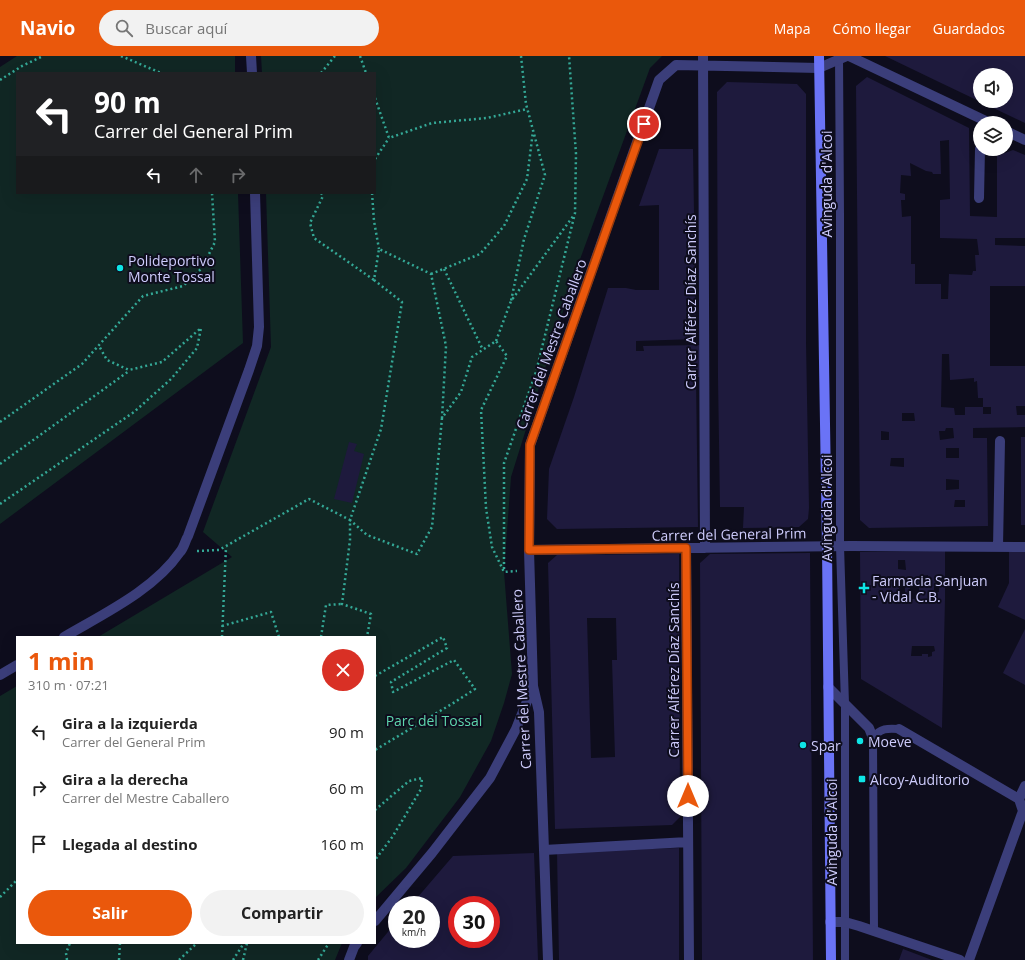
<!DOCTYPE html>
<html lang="es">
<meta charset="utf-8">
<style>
:root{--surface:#fff;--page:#f2f2f2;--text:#222;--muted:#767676;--accent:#ea580c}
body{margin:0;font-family:"Open Sans",sans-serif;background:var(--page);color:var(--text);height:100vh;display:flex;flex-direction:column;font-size:15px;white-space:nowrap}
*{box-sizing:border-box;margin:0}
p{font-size:13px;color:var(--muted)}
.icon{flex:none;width:22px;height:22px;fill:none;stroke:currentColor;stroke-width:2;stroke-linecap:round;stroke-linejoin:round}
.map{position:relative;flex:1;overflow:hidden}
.panel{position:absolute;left:16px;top:580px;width:360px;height:308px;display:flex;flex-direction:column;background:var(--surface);border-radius:0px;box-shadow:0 4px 16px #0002}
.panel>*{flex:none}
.banner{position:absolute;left:16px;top:16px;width:360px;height:122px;border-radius:0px;box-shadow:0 4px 16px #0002;background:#202124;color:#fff;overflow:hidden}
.tools{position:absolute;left:973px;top:12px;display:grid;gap:8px}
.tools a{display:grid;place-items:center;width:40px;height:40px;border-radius:50%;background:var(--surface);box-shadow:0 4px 16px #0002;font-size:20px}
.speed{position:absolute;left:388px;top:840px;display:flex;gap:8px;font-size:20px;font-weight:700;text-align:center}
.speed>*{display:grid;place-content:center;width:52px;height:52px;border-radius:50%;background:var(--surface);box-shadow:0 4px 16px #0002;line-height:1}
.speed small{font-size:10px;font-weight:400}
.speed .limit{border:6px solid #d22;background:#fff;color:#111}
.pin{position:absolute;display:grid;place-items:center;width:34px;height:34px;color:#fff;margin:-17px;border:2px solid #fff;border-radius:50%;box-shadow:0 1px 4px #0007}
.me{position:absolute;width:44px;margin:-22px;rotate:0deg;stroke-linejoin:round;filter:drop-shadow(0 0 3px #0008)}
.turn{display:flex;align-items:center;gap:14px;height:84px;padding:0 12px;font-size:18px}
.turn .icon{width:52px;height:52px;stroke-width:2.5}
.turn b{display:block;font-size:28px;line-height:34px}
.lanes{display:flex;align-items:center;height:38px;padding:0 12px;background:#0003;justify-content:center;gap:20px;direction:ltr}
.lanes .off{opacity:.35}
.round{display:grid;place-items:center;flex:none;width:42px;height:42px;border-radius:21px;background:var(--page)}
.head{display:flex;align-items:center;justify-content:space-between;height:68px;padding:0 12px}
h1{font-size:24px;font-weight:700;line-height:30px;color:var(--accent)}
.action{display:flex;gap:8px;margin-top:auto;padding:8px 12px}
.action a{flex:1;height:46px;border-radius:24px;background:var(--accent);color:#fff;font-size:16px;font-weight:700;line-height:46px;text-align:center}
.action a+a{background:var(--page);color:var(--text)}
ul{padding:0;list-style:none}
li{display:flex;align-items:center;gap:12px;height:56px;padding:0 12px}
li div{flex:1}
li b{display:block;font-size:15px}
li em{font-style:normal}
header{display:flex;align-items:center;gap:24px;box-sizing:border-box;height:56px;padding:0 20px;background:var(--accent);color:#fff}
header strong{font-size:19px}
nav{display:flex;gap:22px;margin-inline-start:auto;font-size:14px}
.search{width:280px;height:36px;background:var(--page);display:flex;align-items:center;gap:10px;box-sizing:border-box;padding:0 14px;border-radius:22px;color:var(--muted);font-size:15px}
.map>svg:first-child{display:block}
</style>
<header>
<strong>Navio</strong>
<div class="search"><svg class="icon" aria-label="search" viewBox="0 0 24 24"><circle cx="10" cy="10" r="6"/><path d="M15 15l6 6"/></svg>Buscar aquí</div>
<nav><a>Mapa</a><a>Cómo llegar</a><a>Guardados</a></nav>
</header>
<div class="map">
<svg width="1025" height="904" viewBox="0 0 1025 904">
<rect width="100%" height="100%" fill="#0e0d1d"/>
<!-- green -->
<path fill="#112724" d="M17,0H235V17H17V137H238L243,287L0,468V11Z
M261,0H662L650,12L575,217L511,421L504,516L512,618L504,647L491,685L460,741L406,812L375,842V581H98L232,501L203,476L271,291L266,137H375V17H262Z
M17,630V887H342L335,904H0V640Z"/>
<!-- building -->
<path fill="#1e1a3d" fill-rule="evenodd" d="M885,0H1025V67L939,26ZM980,19H1006V45H980Z
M867,21L969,72L970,160L997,161V100L1013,94L1025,99V182H995V189L1025,190V230H990V310H1025V350H1016L1017,359H1025V371L973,372V382H987L988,470L869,472L860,464L856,30ZM949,84L950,143L940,144V182L977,183L979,199H975L976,215H973L972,219L949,218L948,243H941V228H915V208H911V160L902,161L901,144H905V138L900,137L901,119L911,120L910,107L926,115L932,116L933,118H941L940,85ZM942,298H949L950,324L974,322V326L977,325L978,342H983V351H991V358H983V351H965V359H955L954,352L941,351ZM902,357H914L915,365H902ZM946,372H953L954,382L940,384L939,375H945ZM881,375L889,376V384H881ZM946,392H959V402H946ZM891,402H904V411L890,410ZM946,423L959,424V433L946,434ZM955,444H965V451H954Z
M727,26L797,28L806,38V286L809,452L808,463L799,471L743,472L744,451H720L718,322L717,36Z
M659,93H693L696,283L636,285V295H644L643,290L700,289L701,321H696L698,471L557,473L547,463L549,413L574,341L608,232H626L636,234H659V149L639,150Z
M1021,381H1025V469H1021Z
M349,386L357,388L354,395L364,398L352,447L334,443Z
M945,495V543L942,672L861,623L860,496ZM898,504H905L906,514L898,513ZM928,519V528H922V520ZM899,528H905V539H899ZM910,528H919V543H910ZM934,528H939V536H934ZM912,590H934L935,595L932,596V600L928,601V598H922V600H911Z
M1009,495H1025V564L998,551L1009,527Z
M810,497L813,904H702L700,507L710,498Z
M679,498L680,761L672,769L555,773L548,507L557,499ZM587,562H616L617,604H612L615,701L591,702Z
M1025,573V629L1003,617Z
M679,792V904H559L557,796Z
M534,797L538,904H368V900L397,865V883H431V849H411L453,800ZM457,849H491V883H457Z
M903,893L932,904H899Z"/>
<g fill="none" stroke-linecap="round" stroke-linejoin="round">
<!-- path -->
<path stroke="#34a896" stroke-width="2.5" stroke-dasharray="2 3" stroke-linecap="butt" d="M121,0L161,17
M360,0L366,17
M521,0L526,48L545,119L524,183L511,245L574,159
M321,17L335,0
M0,24L22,10L43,0
M375,42L389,82L432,67L487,62L527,53
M375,103L389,82
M321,137L323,140L310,167L314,182L374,224
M372,137L374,165L379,193
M444,213L483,294
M431,218L480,198L504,170L527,123L533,75
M496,285L511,245
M442,362L432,471L417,498L367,479L350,464L381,373L402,246L374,224L379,193L431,218L446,290L442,362L461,336L472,301L496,285L507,300L481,354L486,452L492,491L504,516L517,515
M0,366L82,308L143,240L183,230L202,212L215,186L212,137
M0,408L129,315
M0,448L134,356L171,323L197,292L201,272L162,306L129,314L107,304L99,290
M197,495L219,494L309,443L350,464V484L342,548L371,558L367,581
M504,513V407L536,316L575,157L576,98L569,0
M222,570L271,556L279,581
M222,581L226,491
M321,581L326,549L342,548
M375,620L443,581L447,592L391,626L393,636L454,604L475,633L455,646L375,694
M375,754L409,725L422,722L421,733L393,780L375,804
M0,841L17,824
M67,904L66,897L70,887
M119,904L120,887
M179,904L197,887
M233,904L244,887
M243,904L247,887
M318,904L329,887"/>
<!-- lane -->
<path stroke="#3b3e7a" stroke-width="8" d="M839,0L840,157V490L845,648V904
M874,875L873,682C880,672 888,672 899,673"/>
<!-- street -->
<path stroke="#3b3e7a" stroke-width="10" d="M251,0L252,17
M703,0L705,492
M849,0L990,67
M1006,75L1025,84
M979,142L980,93
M998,491L1000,385
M686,492L689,904
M529,494L851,490L1025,491
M64,581C103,558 154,534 180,496C184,492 185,485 188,480L249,314L257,290L259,271L255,137
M0,619L17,609
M828,631L869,672L873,682
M899,673L1019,743L1023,755L969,904
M1019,743L1025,730
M544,794L688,786
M375,865L432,797L490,722L516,673L533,630
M830,866H845L859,870L960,904
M349,904L354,891L357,887
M548,904L539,656L533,630L529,494L530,389L659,24L676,9L819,12L847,0"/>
<!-- secondary -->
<path stroke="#6a73f6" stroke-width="10" d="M819,0L827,490L831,904"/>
</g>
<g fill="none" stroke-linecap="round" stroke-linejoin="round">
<!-- route casing -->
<g stroke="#983908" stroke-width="10">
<path id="route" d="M644,68L530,389L529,494L686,492L688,740"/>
</g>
<!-- route -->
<use href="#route" stroke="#ea580c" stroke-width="7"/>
</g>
<!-- markers -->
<g fill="#0ee5e6" stroke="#0e0d1d" stroke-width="1.5">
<circle cx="120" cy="212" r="4"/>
<path d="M862 526h4v4h4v4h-4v4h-4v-4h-4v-4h4z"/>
<circle cx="860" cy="685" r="4"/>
<circle cx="803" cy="689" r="4"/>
<rect x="858" y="719" width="8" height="8" rx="2"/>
</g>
<g text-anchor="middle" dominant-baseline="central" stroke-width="4" stroke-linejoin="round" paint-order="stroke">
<!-- street labels -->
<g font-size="14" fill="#ceccfc" stroke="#0e0d1d">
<text transform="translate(826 128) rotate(-90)">Avinguda d'Alcoi</text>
<text transform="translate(690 246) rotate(-90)">Carrer Alférez Díaz Sanchís</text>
<text transform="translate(551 288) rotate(-70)">Carrer del Mestre Caballero</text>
<text transform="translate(826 452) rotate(-90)">Avinguda d'Alcoi</text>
<text transform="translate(729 478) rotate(-1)">Carrer del General Prim</text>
<text transform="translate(673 614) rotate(-90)">Carrer Alférez Díaz Sanchís</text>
<text transform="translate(521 623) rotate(-93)">Carrer del Mestre Caballero</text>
<text transform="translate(831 776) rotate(-90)">Avinguda d'Alcoi</text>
</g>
<!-- poi labels -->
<g font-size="14" fill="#ceccfc" stroke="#0e0d1d" text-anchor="start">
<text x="128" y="204">Polideportivo<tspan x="128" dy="16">Monte Tossal</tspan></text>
<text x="872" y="524">Farmacia Sanjuan<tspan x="872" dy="16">- Vidal C.B.</tspan></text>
<text x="868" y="685">Moeve</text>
<text x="811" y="689">Spar</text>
<text x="870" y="723">Alcoy-Auditorio</text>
</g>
<!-- park labels -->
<g font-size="14" fill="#5ed6ad" stroke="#0e0d1d">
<text x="434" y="664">Parc del Tossal</text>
</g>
</g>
</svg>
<div class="tools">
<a><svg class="icon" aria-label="sound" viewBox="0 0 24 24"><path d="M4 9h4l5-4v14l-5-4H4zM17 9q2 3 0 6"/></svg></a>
<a><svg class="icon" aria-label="layers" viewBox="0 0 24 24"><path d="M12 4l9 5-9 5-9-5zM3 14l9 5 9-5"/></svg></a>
</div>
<div class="speed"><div>20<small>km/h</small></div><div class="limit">30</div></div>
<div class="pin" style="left:644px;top:68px;background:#d93025"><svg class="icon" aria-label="arrive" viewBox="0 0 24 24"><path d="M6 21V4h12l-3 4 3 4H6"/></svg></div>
<svg class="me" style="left:688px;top:740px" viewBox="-20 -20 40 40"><circle r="19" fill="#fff"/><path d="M0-13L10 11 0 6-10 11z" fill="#ea580c"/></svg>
<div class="banner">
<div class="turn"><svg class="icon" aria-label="left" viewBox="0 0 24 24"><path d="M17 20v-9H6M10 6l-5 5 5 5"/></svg><div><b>90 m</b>Carrer del General Prim</div></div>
<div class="lanes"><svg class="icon" aria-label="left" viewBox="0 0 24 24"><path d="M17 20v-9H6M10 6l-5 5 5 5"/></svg><svg class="icon off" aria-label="ahead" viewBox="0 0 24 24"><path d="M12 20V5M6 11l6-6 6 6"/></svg><svg class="icon off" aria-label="right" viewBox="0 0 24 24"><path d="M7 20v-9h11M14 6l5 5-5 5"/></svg></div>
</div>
<section class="panel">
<div class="head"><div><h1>1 min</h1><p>310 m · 07:21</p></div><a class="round" style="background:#d93025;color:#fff"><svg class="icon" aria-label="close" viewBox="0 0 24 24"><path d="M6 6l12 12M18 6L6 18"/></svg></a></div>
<ul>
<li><svg class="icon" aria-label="left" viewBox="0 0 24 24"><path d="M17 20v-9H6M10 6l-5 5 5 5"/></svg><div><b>Gira a la izquierda</b><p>Carrer del General Prim</p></div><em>90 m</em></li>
<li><svg class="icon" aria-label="right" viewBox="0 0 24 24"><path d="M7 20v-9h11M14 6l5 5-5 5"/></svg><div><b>Gira a la derecha</b><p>Carrer del Mestre Caballero</p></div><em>60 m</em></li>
<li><svg class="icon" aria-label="arrive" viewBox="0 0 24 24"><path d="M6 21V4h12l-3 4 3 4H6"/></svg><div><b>Llegada al destino</b></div><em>160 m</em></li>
</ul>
<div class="action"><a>Salir</a><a>Compartir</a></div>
</section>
</div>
